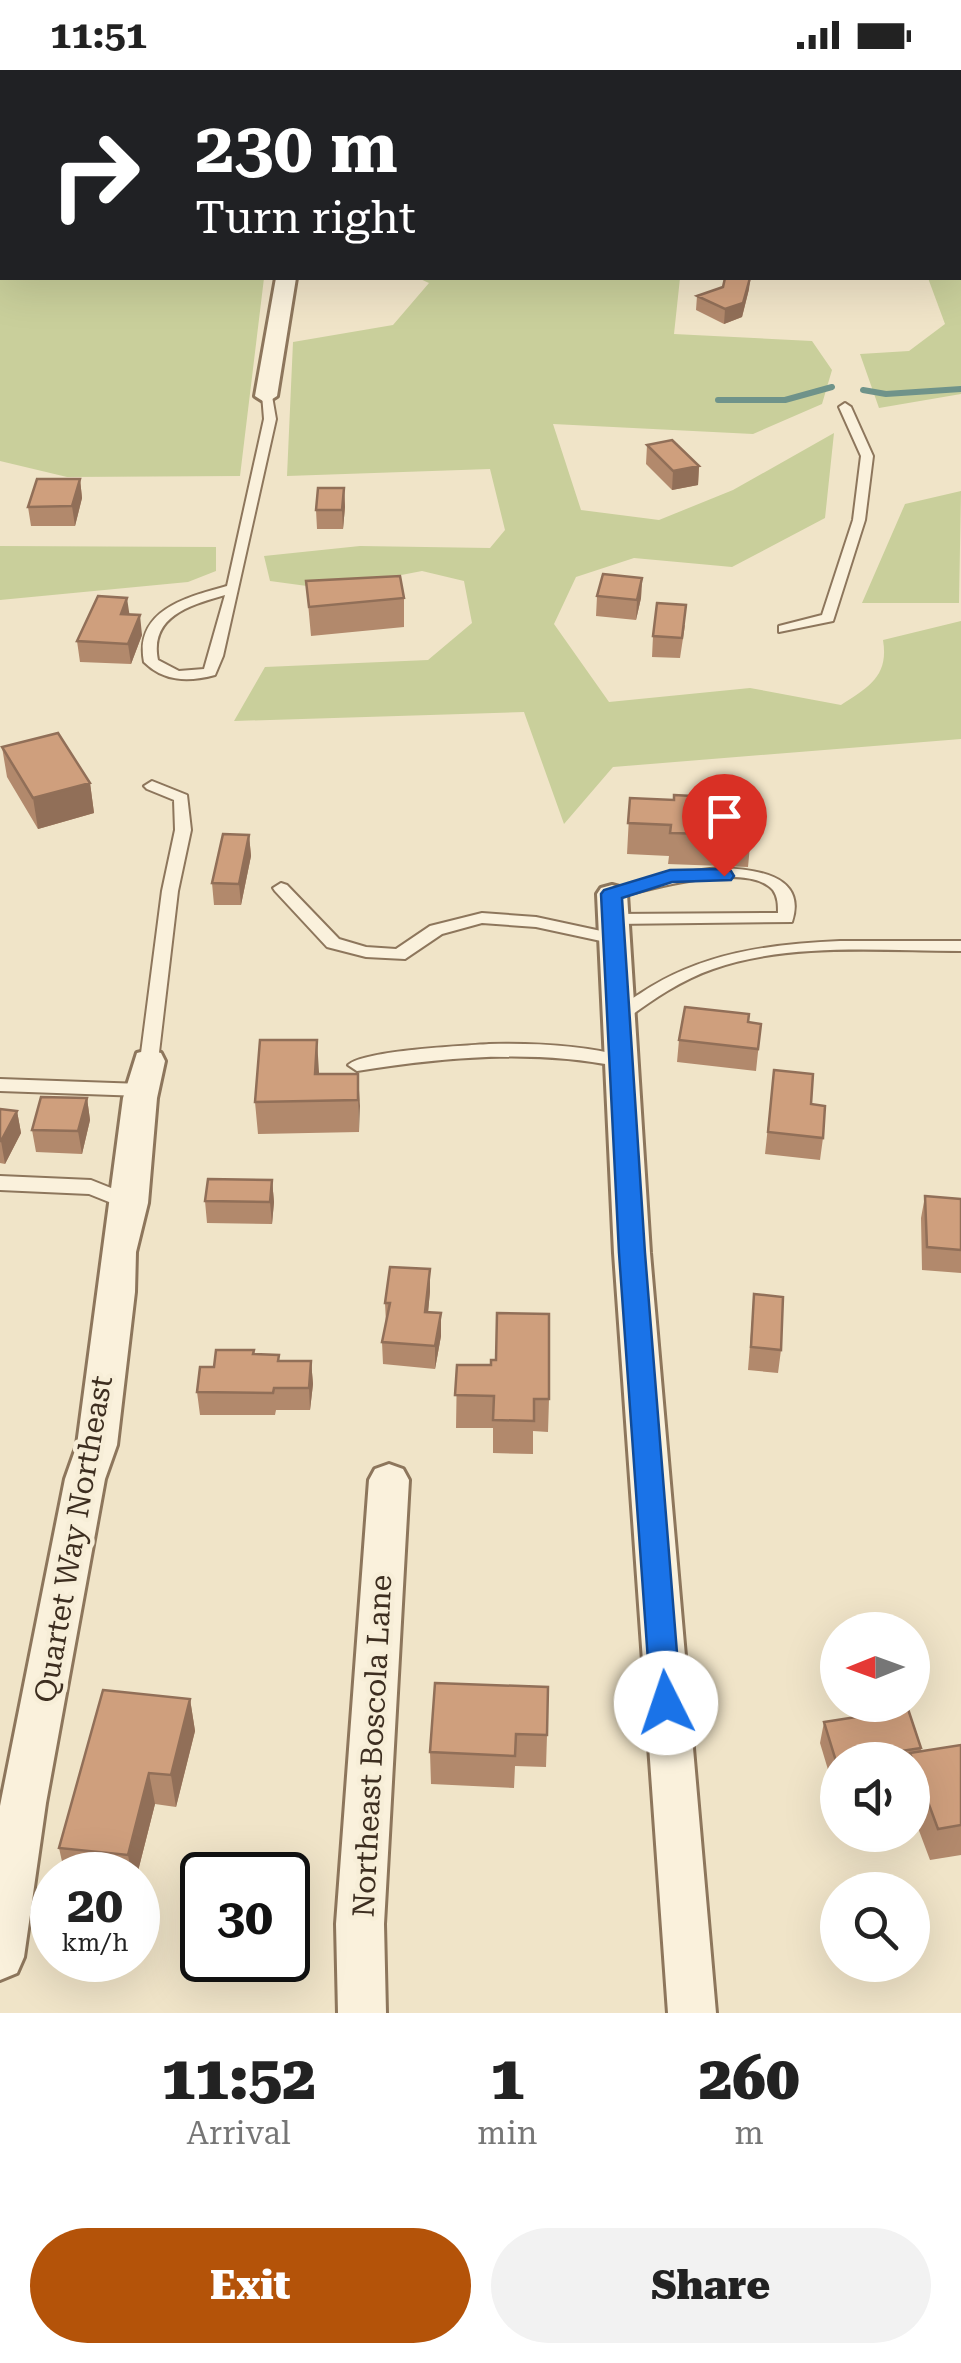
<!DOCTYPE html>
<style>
:root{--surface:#fff;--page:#f2f2f2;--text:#222;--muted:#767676;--accent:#b45309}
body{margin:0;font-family:"Roboto Serif",serif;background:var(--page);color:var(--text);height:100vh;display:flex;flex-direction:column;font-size:38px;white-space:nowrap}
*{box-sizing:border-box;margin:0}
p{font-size:32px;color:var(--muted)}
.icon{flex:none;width:55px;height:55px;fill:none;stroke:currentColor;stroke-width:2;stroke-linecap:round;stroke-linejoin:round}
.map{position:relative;height:1943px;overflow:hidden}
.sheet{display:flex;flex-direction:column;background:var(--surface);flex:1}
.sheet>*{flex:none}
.guide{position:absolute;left:0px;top:0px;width:962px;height:210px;box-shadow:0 10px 40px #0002;background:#202124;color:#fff;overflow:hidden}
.needle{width:65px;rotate:269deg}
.fabs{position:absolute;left:820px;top:1542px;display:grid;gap:20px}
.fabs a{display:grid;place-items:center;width:110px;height:110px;border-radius:50%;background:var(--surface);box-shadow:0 10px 40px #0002;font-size:50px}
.speed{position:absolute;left:30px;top:1782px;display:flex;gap:20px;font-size:50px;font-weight:700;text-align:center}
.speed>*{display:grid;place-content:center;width:130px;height:130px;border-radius:50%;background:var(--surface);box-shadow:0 10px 40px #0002;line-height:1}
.speed small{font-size:25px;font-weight:400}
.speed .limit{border:5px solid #111;border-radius:15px;background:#fff;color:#111}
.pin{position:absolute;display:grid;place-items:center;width:85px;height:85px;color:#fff;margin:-102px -42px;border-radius:50% 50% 50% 0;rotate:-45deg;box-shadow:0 0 10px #0007}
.pin .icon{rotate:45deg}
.me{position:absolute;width:110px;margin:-55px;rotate:356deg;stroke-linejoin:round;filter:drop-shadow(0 0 8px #0008)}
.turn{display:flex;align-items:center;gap:35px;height:210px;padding:0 30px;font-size:45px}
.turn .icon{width:130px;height:130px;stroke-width:2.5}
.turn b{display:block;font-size:70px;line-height:85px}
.eta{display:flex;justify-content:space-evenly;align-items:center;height:170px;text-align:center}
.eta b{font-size:60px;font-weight:800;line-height:70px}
.action{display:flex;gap:20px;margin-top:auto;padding:20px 30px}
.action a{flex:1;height:115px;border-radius:60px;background:var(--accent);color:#fff;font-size:40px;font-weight:800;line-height:115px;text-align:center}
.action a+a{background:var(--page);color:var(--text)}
.status{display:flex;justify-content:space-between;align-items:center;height:70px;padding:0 50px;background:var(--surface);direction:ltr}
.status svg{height:28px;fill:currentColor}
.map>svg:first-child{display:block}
</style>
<div class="status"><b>11:51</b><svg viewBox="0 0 49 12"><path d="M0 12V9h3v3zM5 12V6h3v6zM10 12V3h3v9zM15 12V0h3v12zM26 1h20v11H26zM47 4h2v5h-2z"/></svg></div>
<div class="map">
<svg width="961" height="1943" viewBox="0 0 961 1943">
<rect width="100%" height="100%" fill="#f0e4c8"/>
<!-- green -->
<path fill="#c9cf9b" d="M0,116L2,208H264L240,406L67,407L0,391Z
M961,117V324L879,338L860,284L909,281L945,254L928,208H960Z
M418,208H680L674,264L812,271L832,300L822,334L753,364L553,354L581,440L659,450L733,420L834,363L825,448L732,497L634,488L576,507L554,554L609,632L750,618L841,635C869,617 889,606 883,570L961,551V669L613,697L564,754L524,642L234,651L265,597L428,590L472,553L464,511L422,501L329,519L270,511L264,486L360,476L490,478L505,460L490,399L287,406L293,272L393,255L429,213Z
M961,421L959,533H862L905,434Z
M0,476L216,477V501L188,512L0,530Z"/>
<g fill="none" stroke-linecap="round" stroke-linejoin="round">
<!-- stream -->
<path stroke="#6f938a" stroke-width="6" d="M863,320L886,324L961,319
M718,330H785L832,317"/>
<!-- service casing -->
<g stroke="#8d765c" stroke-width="4">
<path id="service" d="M262,324L272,326L276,349L223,586L215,605C189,612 164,612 144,592C134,540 187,527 227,516L264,349ZM225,525L204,599L179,601L158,590C149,546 191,535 225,525Z
M845,333L851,337L873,386L865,450L833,551L779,562V556L822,545L853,450L861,386L839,337Z
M152,711L187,725L191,760L178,821L158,991L149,997L140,991L162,821L175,760L174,730L147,719L144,716Z
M718,798C751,799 808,803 792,852L613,854L605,849L613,844L778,843C778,835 778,827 773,820C747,790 645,820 612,829L604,824L606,821L669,804Z
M281,813L287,815L339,869L366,877L396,879L430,856L482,843L536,847L615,864L623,869L615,874L536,857L482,853L442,864L405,889L366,887L327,877L275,821L273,818Z
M840,871H961V881C881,881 790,872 713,899C681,910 652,930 625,950L619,952L610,946C619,936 630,930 641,923C701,883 769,874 840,871Z
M489,974C536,973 582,975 627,987L630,991L621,997C532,979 446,987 357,1001L348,995C365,980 462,976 489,974Z
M0,1009L142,1014L151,1020L142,1026L0,1021Z
M0,1106L91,1110L136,1128L138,1133L136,1138L129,1140L89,1124L0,1120Z"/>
</g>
<!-- minor casing -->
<g stroke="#8d765c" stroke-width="6">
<path id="minor" d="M0,103H2V113H0Z
M960,103H961V113H960Z
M276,208H296L277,326L266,333L255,326Z
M612,815L623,818L627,824L650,1183L716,1943H668L614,1183L597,824L601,818Z
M149,980L161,983L165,991L157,1028L148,1133L136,1182L135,1222L117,1375L105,1409L46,1733L24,1887L17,1903L0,1910V1736L65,1409L77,1375L123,1028L137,983Z
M389,1394L403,1399L409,1410L384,1854L386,1943H338L336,1854L369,1410L375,1399Z"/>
</g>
<!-- service -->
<use href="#service" fill="#faf1dc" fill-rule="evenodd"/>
<!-- minor -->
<use href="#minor" fill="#faf1dc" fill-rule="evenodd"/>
</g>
<!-- wall -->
<path fill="#b2896c" d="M750,208L749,219L742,247L724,254L696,240L697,226Z
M647,375L699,396L698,415L672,420L646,394Z
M80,409L82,428L75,456H31L28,437Z
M344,418L345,437L343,459H317L316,440Z
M642,508L641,528L636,550L596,546L597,526Z
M306,511L404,528V557L311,566Z
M129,544L142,565L131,594L80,592L77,571Z
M685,555L680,588L652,587L653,566Z
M2,677L90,713L94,743L38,759L7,707Z
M630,728L710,733L751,765L748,797L668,794L669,786L627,784Z
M249,765L251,786L241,835H214L212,813Z
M748,952L761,954L756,1001L677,992L679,970Z
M774,1000L811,1034L823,1068L820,1090L765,1084Z
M319,1004H358L359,1062L258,1064L255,1032Z
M87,1028L90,1050L82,1084L36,1082L32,1060Z
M0,1039L17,1041L21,1063L5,1094L0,1093Z
M272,1110L274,1132L272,1154L207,1153L205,1131Z
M925,1126L961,1129V1203L922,1200L921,1148Z
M430,1221L428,1242L441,1266L435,1299L383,1294L382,1272L386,1253L385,1233Z
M754,1224L781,1280L778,1303L748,1300Z
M254,1284L279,1291H311L313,1314L310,1340H276L275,1345H200L197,1322L214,1297Z
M457,1295L549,1329L548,1362L533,1361V1384L493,1383V1358H456Z
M435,1613L547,1665L546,1697L515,1696L514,1718L431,1714L430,1682Z
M190,1629L195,1661L176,1737L155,1734L137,1805H65L59,1778Z
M824,1652L921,1678V1682L961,1675V1785L930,1790L912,1742V1690H838V1712L832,1713L820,1673Z"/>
<!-- shaded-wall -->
<path fill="#916f58" d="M750,208L749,219L742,247L724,254L725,239Z
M699,396L698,415L672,420L673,401Z
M80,409L82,428L75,456L72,436Z
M344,418L345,437L343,459L342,440Z
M642,508L641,528L636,550L637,530Z
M127,528L130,548L121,544Z
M140,545L142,565L131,594L128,574Z
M90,713L94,743L38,759L33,728Z
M249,765L251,786L241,835L239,814Z
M317,970L319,1002L318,1031L315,1004Z
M358,1004L360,1036L359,1062L358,1030Z
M87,1028L90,1050L82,1084L78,1061Z
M17,1041L21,1063L5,1094L1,1071Z
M272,1110L274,1132L272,1154L270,1132Z
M430,1199V1221L426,1265L425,1242Z
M441,1243V1266L435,1299V1276Z
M311,1291L313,1314L310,1340L309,1318Z
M190,1629L195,1661L176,1737L171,1705Z
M149,1703L155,1734L137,1805H132L128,1785Z"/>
<!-- building -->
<path fill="#cf9f7d" stroke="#916f58" stroke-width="2.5" d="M725,208H750L743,233L725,239L697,226L723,217Z
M672,370L699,396L673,401L647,375Z
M37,409H80L72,436L28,437Z
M318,418H344L342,440H316Z
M603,504L642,508L637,530L597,526Z
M400,506L404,528L309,537L306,511Z
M98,526L127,528L121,544L140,545L128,574L77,571Z
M657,533L686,535L682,568L653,566Z
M58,663L90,713L33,728L2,677Z
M674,725L711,727L710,733L751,736V765L670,763L671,755L628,753L630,728L674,730Z
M223,764L249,765L239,814L212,813Z
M685,937L749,944L748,952L761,954L758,979L679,970Z
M260,970H317L315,1004H358V1030L255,1032Z
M774,1000L813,1004L811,1034L825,1036L823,1068L768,1062Z
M41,1027L87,1028L78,1061L32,1060Z
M0,1039L17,1041L1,1071H0Z
M208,1109L272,1110L270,1132L205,1131Z
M925,1126L961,1129V1180L927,1177Z
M390,1197L430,1199L425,1242L441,1243L435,1276L382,1272L390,1233H385Z
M754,1224L783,1227L781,1280L751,1277Z
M497,1243L549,1244V1329H534V1351L493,1350L494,1326L455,1325L457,1295H491V1290H496Z
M216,1280H254L253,1284L279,1285L278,1291H311L309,1318H274L273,1323L197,1322L200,1297H214Z
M435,1613L548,1617L547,1665L516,1664L515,1686L430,1682Z
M103,1620L190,1629L171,1705L149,1703L128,1785L59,1778Z
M908,1639L921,1678L836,1691L824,1652Z
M961,1675V1755L938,1759L910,1683Z"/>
<!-- route -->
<path fill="#1a73e8" stroke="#114b97" stroke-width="2.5" d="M724,799L731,801L734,806L731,810L672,812L622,828L645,1183L681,1633L677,1643L666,1647L655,1643L651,1633L619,1183L601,824L604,820L670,800Z"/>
<g text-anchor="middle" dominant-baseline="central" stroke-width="9" stroke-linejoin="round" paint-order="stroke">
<!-- near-street labels -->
<g font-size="30" fill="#3d2e20" stroke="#f7eed8">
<text transform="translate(73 1469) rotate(-80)">Quartet Way Northeast</text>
<text transform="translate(372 1676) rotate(-87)">Northeast Boscola Lane</text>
</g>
</g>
</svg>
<div class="fabs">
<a><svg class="needle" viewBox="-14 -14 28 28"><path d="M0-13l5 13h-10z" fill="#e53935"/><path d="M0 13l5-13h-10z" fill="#767676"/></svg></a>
<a><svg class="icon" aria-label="sound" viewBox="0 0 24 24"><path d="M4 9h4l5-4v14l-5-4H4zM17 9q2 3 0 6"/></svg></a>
<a><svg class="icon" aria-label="search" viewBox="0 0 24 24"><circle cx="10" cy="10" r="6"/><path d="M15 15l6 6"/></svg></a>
</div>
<div class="speed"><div>20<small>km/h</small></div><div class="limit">30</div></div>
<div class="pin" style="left:724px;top:806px;background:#d93025"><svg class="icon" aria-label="arrive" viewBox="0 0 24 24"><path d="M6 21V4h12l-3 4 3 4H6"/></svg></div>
<svg class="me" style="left:666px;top:1633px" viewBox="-20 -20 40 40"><circle r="19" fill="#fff"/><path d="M0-13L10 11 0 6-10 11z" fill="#1a73e8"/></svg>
<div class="guide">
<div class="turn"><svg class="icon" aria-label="right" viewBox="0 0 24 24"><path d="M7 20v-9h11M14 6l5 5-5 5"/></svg><div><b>230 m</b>Turn right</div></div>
</div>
</div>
<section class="sheet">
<div class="eta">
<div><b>11:52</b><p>Arrival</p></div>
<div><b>1</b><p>min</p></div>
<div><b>260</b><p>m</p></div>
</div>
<div class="action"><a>Exit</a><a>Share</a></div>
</section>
